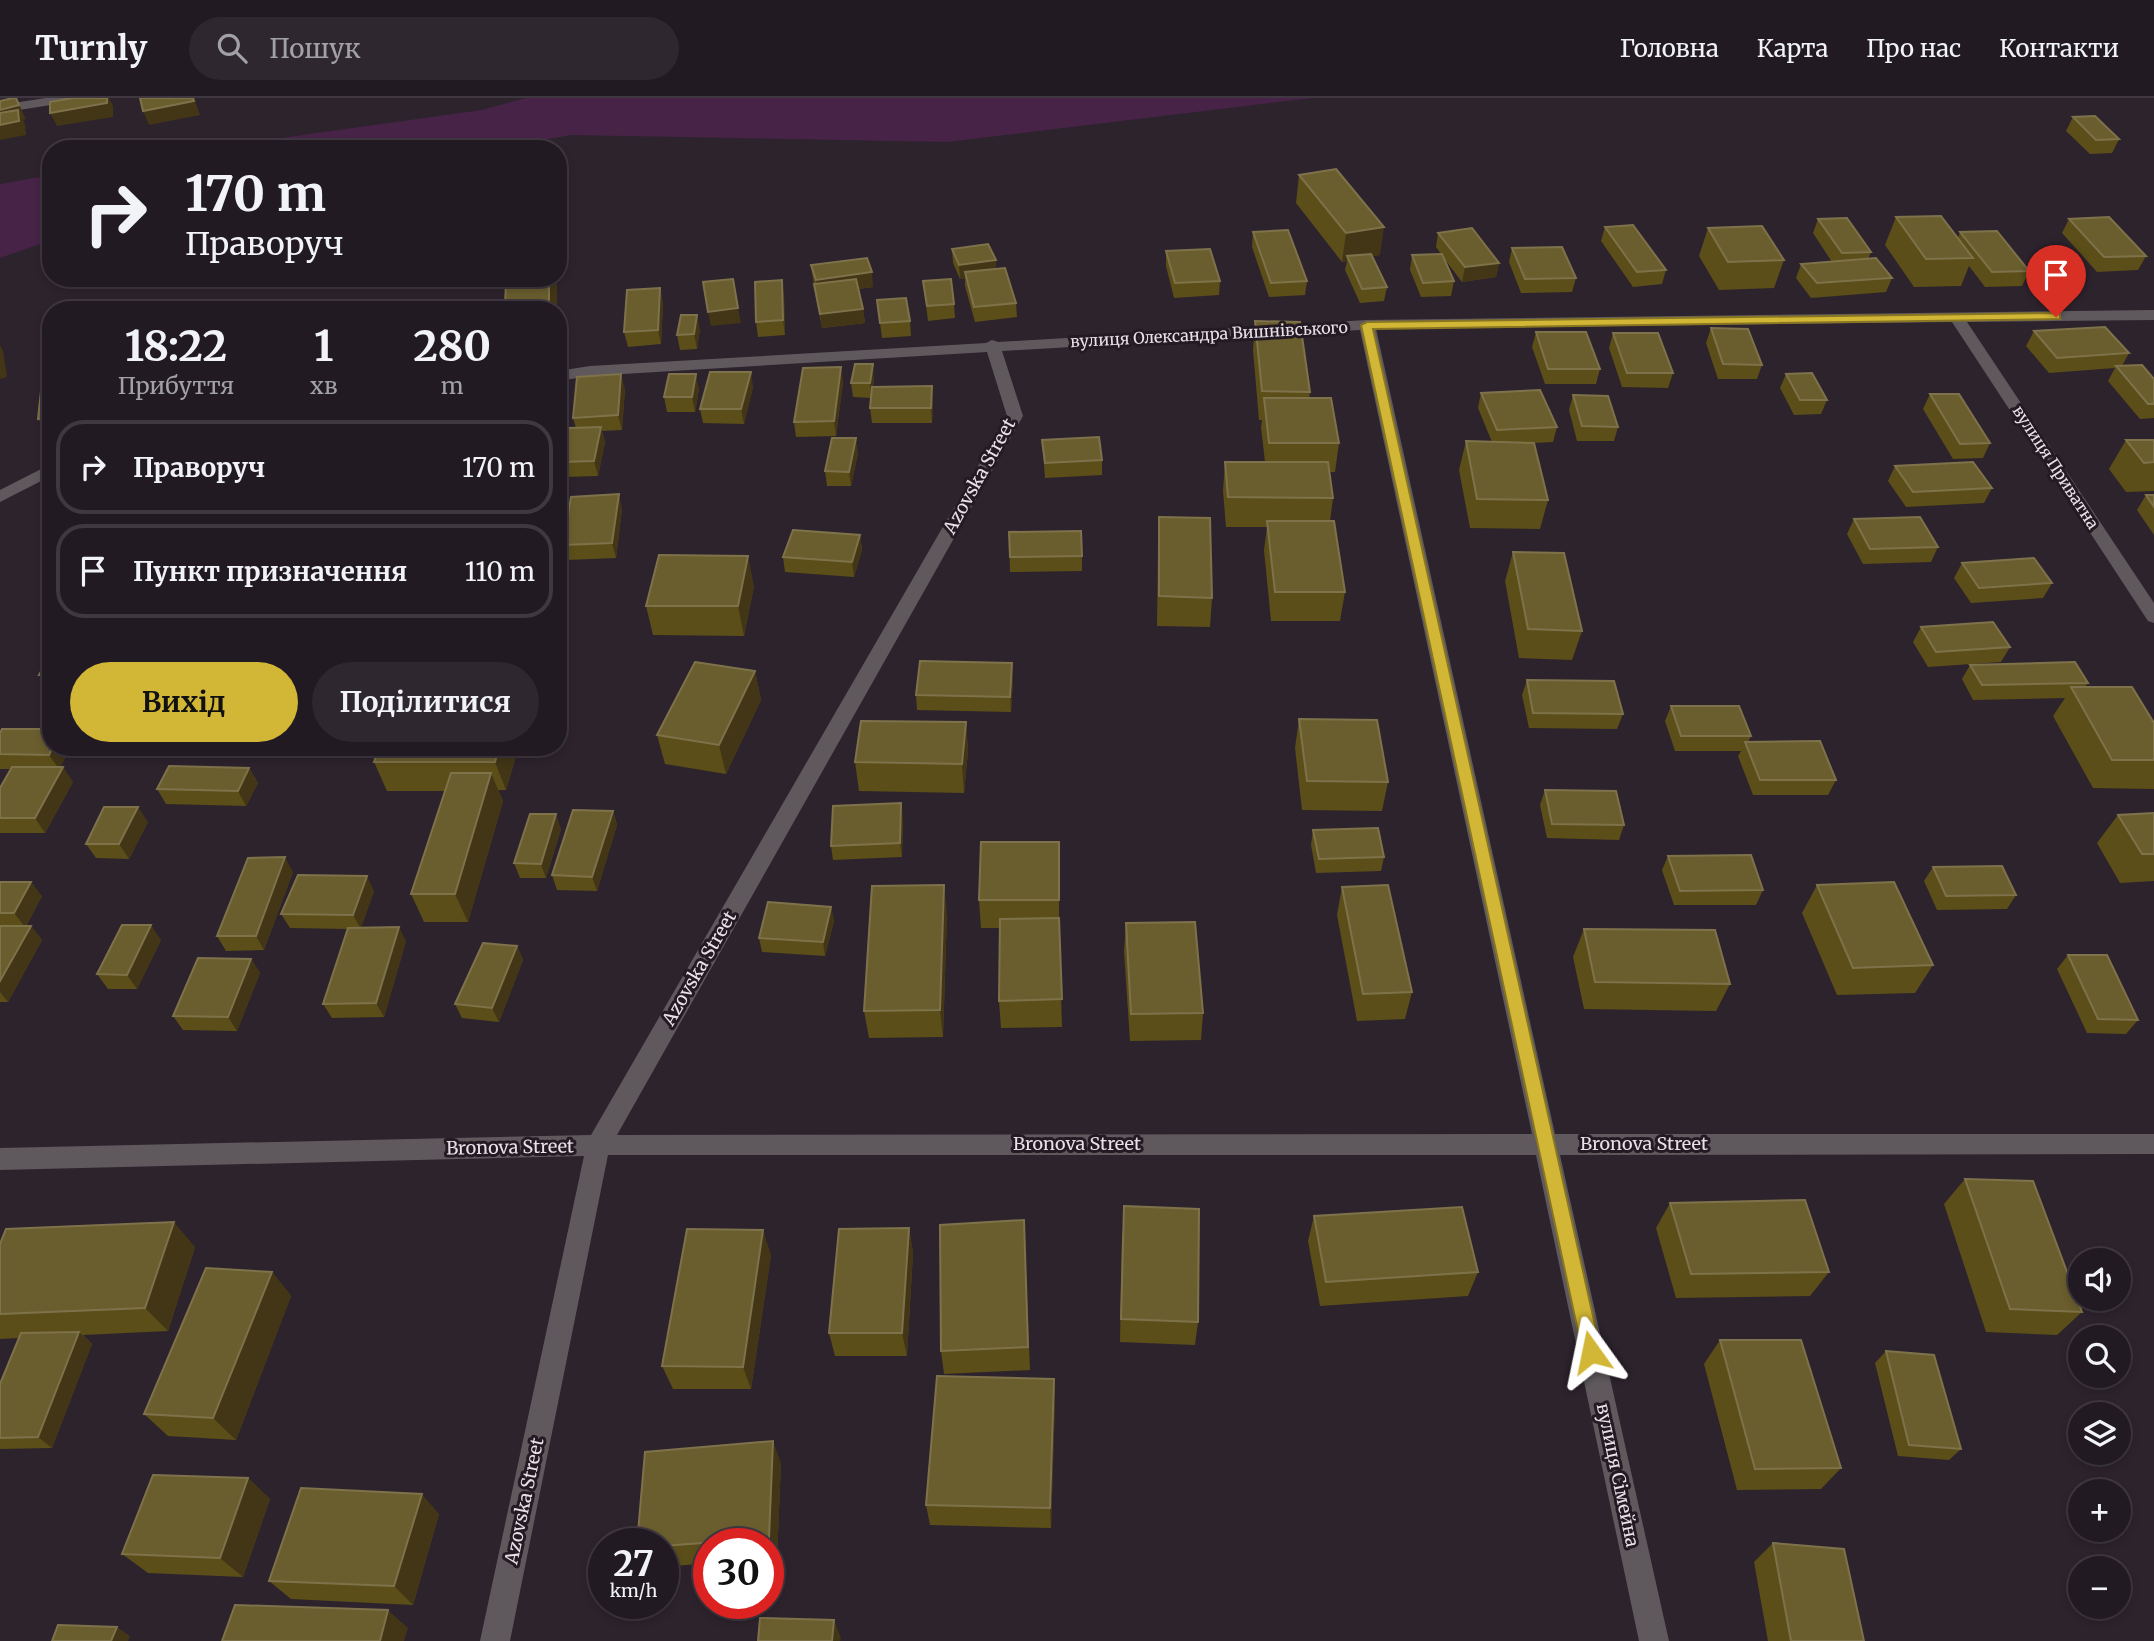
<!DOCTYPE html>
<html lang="uk">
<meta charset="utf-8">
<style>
:root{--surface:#221a22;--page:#2e272f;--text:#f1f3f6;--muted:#a2a1a5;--line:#3f3840;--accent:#d2b635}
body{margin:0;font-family:Merriweather,serif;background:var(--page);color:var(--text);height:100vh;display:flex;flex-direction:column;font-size:26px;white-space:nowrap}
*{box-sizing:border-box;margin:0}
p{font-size:23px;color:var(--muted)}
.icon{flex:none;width:38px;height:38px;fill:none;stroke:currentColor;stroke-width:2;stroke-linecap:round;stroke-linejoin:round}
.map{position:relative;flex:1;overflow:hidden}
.panel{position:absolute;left:42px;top:203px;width:525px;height:455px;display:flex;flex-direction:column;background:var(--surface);border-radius:28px;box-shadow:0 4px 10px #0003,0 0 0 2px var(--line)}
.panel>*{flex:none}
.banner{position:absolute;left:42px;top:42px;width:525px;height:147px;border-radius:28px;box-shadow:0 4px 10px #0003,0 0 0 2px var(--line);background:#221a22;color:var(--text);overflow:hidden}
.buttons{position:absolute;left:2068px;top:1150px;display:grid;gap:14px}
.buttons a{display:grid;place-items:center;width:63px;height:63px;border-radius:50%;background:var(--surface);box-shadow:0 4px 10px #0003,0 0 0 2px var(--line);font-size:35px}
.speed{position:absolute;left:588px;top:1430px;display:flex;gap:14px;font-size:35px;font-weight:700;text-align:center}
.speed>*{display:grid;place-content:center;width:91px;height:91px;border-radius:50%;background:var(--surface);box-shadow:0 4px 10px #0003,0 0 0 2px var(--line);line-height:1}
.speed small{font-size:18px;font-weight:400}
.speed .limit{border:10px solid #d22;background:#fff;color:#111}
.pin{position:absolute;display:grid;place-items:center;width:60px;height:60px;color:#fff;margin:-72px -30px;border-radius:50% 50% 50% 0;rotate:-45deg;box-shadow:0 0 7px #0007}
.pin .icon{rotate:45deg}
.me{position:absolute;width:77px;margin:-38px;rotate:348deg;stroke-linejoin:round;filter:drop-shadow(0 0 5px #0008)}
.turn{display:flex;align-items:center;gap:24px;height:147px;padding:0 28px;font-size:32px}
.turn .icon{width:91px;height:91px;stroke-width:2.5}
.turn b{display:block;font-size:49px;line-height:60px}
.eta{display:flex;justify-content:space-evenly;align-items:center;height:119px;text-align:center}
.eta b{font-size:42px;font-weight:700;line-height:49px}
.action{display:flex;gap:14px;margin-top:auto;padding:14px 28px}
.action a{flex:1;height:80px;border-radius:42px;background:var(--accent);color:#111;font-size:28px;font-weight:700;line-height:80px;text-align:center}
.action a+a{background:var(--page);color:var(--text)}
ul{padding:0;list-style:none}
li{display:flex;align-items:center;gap:21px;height:94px;margin:0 14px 10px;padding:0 14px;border:4px solid var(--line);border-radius:28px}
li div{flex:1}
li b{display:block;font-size:26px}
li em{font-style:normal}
header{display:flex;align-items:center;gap:42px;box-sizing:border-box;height:98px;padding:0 35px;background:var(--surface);border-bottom:2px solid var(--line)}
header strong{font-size:33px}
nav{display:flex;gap:38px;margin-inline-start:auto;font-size:24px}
.search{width:490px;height:63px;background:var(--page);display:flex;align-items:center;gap:18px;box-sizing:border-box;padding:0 24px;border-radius:38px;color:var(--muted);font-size:26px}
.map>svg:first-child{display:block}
</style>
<header>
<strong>Turnly</strong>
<div class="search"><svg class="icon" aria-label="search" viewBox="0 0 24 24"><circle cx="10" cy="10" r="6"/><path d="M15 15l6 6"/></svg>Пошук</div>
<nav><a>Головна</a><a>Карта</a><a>Про нас</a><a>Контакти</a></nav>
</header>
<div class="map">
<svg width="2154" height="1543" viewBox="0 0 2154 1543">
<rect width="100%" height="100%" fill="#2d232d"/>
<!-- green -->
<path fill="#472347" d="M525,0H1312L947,44L571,37L494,51H203L482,12Z
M51,77V142L0,160V86Z"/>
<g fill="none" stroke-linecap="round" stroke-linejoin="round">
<!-- minor -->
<path fill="#5f595e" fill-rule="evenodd" d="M46,0H76L70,4L0,15V7Z
M2154,212V222L1967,224L2154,505V525L2148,523L1952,224L1376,231L1555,1036H2154V1056L1560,1057L1669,1543H1639L1536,1057H608L510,1543H480L584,1058L0,1072V1050L591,1037L1007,318L987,254L590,278L558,283V273L590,268L986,245L992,242L998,244L1367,222ZM1360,232L1532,1036L617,1037L1023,318L1002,253Z
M51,366V378L0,404V392Z"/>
</g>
<!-- wall -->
<path fill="#5b4e18" d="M2073,19L2119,41L2112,55L2090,56L2066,33Z
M1299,77L1380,157L1372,158L1387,189L1384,203L1360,205L1345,172L1347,163L1342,164L1296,105Z
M1896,119L1958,140L1960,134L2029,173L2022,188L1985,189L1969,168L1961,188L1914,189L1885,147Z
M1818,121L1871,154L1868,161L1892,180L1886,194L1811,200L1796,180L1801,166L1832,164L1813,135Z
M2069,121L2146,158L2138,172L2097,174L2062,135Z
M1605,129L1666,172L1662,186L1633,189L1601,143Z
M1708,130L1784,162L1774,190L1719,192L1699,158Z
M1253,134L1307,183L1305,197L1269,199L1252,149Z
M1438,135L1499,165L1496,179L1462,184L1443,159L1454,183L1451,198L1421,199L1410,172L1412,157L1441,156L1436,149Z
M1512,150L1576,180L1572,194L1521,195L1509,164Z
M952,151L996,171L1016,205L1017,219L975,224L965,188V181H960L953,165Z
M1166,153L1220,183L1219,197L1174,200L1166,168Z
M811,167L873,189L858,191L863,211L865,225L822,230L816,200Z
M923,183L954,206L955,220L928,223Z
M660,190L663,205L661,246L628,249L624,234Z
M784,196L785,237L758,239L756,224Z
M877,202L910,223L911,238L882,240Z
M1255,223L1310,294L1309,300L1339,345L1335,374H1329L1333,400L1330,423L1345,494L1340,523H1271L1264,452L1267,429H1226L1223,393L1225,364H1265L1261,329L1262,322H1259L1253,252Z
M1711,230L1762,267L1757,281H1718L1706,245Z
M700,231L697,251L680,252L677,237Z
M2034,233L2129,255L2122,268L2154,281V320L2140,321L2108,283L2115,270L2049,275L2026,248Z
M1536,234L1600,271L1596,286H1545L1532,249Z
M1613,235L1673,275L1668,290L1622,289L1609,250Z
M1786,276L1827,302L1821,316L1794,317L1780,290Z
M874,281L873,289L933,303L932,325H872L870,310L871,300L853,299L851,285Z
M843,284L836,338L796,339L794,324Z
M753,289L744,326L703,325L700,311Z
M625,291L622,332L602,333L605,344L598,378L565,379L561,364L576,330L573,320Z
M699,291L695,314H667L664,299Z
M1481,295L1557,329L1553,344L1534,345L1548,402L1540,431L1470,430L1459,372L1466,343L1492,344L1478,310Z
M1930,296L1990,345L1983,360L1953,361L1923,311Z
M1573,297L1618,329L1614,343H1577L1569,312Z
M1042,342L1102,362V377L1045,380Z
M2126,342H2154V393L2126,394L2109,371Z
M858,355L851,388H827L825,373Z
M1895,368L1992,390L1984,405L1906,409L1888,383Z
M2146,397H2154V437L2137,412Z
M622,411L616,460L567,462L563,447Z
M1159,419L1212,500L1210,529L1157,528L1158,448Z
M1854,421L1938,449L1931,464L1863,466L1847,436Z
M1009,434L1082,458V473L1010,474Z
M860,437L862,452L854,479L785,474L783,459Z
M1513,454L1582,533L1572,562L1519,560L1505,483Z
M1962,465L2052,485L2043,500L1971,505L1954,480Z
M754,488L744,538L653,537L646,508Z
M1921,529L2010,549L2001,564L1928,569L1913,544Z
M51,556V592H49L39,577Z
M1970,567L2088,585L2085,589L2154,625V691L2093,690L2053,618L2065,600L1973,602L1962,581Z
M755,573L761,602L726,676L665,666L657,637Z
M1013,580L1011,614L917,612L916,597Z
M1527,582L1623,616L1617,631L1529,630L1522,597Z
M1671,608L1751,638L1748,644L1836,682L1828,697H1753L1738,658L1741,653H1675L1665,623Z
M1299,621L1388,684L1382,713L1302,712L1295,650Z
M966,624L968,653L964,695L859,693L855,664Z
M0,635L71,649L60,669L73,684L45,735H0V689L11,671H0Z
M369,649H513L516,658L506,692H498L503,703L468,824H424L411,796L445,693H387L374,664L379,650Z
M249,670L258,685L246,708L166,706L157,691Z
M1545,692L1624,727L1619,742L1547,740L1540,707Z
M613,713L617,727L597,793L557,792L552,777Z
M2154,715V783L2120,785L2097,745L2118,717Z
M903,720L902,759L833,762L831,748Z
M148,724L129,761L96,760L86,746Z
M561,731L546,780H520L514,765Z
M1313,732L1384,759L1381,773L1316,775L1311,747Z
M1059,744V830L1062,929L1001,930L999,903L1000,830H981L979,802Z
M1668,758L1763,792L1756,807H1674L1662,772Z
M1933,769L2016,797L2007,811L1937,812L1924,783Z
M293,774L264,852L226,853L217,838Z
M0,784L42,798L26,828H31L42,842L8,904H0Z
M1817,787L1933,867L1915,895L1837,897L1802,815Z
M1342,789L1412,894L1405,921L1357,923L1337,817Z
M374,793L361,829L406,843L384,919L332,920L323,906L348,831L290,830L281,816Z
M831,809L834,823L825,858L762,854L759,840Z
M947,815L943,939L869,940L864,913Z
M1126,825L1203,915L1201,942L1130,943L1124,853Z
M1584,831L1730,886L1716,913L1584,911L1573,859Z
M161,842L137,891H108L97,876Z
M517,848L523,862L499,924L462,920L455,906Z
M2068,857L2138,922L2126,936L2087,935L2057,871Z
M251,861L260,875L237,933L183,932L173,918Z
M1965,1081L2082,1214L2057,1237L1986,1234L1944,1106Z
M1670,1105L1829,1174L1810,1198L1676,1200L1656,1130Z
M1314,1118L1478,1174L1468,1198L1320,1208L1308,1143Z
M1024,1122L1030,1272L944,1276L941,1253Z
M909,1130L913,1155L907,1258H835L829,1235Z
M1122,1133L1198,1224L1195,1247L1120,1244Z
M0,1146L195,1149L168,1233L83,1237L92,1246L52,1350L0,1351V1286L19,1240L0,1241Z
M771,1157L751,1291H673L662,1268Z
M272,1174L291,1198L236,1342L168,1338L144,1316Z
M1720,1242L1841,1370L1821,1391L1737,1392L1704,1266Z
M1886,1253L1961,1351L1949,1362L1898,1358L1875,1265Z
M1054,1281L1055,1304L1051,1430L930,1427L926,1407Z
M781,1365L777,1460H768V1446H709V1465L663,1469V1446Z
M248,1380L270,1401L243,1479L148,1475L122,1456Z
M439,1416L413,1507L291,1501L269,1483Z
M1773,1445L1864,1543H1768L1754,1464Z"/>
<!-- shaded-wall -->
<path fill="#423617" d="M16,0L26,21L23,22L25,26L26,37L0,42V12Z
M107,0H109L113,8V19L57,28L50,15Z
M193,0H194L200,17L149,27L143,13Z
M1384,129L1380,157L1349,162L1347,158V163L1342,164L1346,135Z
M996,162V176L965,174V181H960L959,167Z
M1499,165L1496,179L1462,184L1465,169Z
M872,174L873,189L818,196L816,182Z
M549,180H557V212H505Z
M782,182L784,196L785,237L783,222Z
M660,190L663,205L661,246L658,232Z
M738,210L741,225L711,228L708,214Z
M863,211L865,225L822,230L820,216Z
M697,217L700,231L697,251L694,236Z
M0,247L3,253L7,279L0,281Z
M873,266L874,281L871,300L870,285Z
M841,269L843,284L836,338L834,323Z
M751,274L753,289L744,326L741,311Z
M621,276L625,291L622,332L618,317Z
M696,276L699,291L695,314L692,299Z
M932,288L933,303L932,325L931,310Z
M51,319V335L47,336L38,321Z
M601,329L605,344L598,378L594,363Z
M856,340L858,355L851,388L849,374Z
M619,396L622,411L616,460L612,445Z
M860,437L862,452L854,479L852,464Z
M748,458L754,488L744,538L738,508Z
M1012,565L1013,580L1011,614L1010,599Z
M755,573L761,602L726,676L719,647Z
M966,624L968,653L964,695L962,666Z
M53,649H71L59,671L49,657Z
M499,649H513L516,658L506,692L495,664Z
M63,669L73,684L45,735L35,720Z
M249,670L258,685L246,708L238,693Z
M491,675L503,703L468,824L455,796Z
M901,705L903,720L902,759L900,745Z
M138,709L148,724L129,761L119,746Z
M613,713L617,727L597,793L592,779Z
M556,716L561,731L546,780L541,766Z
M285,759L293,774L264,852L256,838Z
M367,778L374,793L361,831L353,817Z
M31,784L42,798L25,829L14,815Z
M944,787L947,815L943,939L940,912Z
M831,809L834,823L825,858L823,844Z
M151,827L161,842L137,891L127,877Z
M31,828L42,842L8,904L0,894V883Z
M399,829L406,843L384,919L376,905Z
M517,848L523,862L499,924L492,910Z
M251,861L260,875L237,933L228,919Z
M174,1124L195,1149L168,1233L145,1210Z
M909,1130L913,1155L907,1258L902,1235Z
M763,1132L771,1157L751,1291L743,1269Z
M272,1174L291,1198L236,1342L213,1320Z
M79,1234L92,1246L52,1350L38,1339Z
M1054,1281L1055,1304L1051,1430L1050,1410Z
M773,1343L781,1365L777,1460L769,1440Z
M248,1380L270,1401L243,1479L220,1460Z
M422,1396L439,1416L413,1507L394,1488Z
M388,1512L408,1530L404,1543H380Z
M834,1522L841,1540L840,1543H832Z
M117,1529L130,1538L128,1543H111Z"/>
<!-- building -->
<path fill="#6a5e2e" stroke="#7e724b" stroke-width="2" d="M13,0H16L19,7L0,12V3Z
M73,0H107V5L50,15V4Z
M140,0H193L194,3L143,13Z
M18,12L19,23L0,27V15Z
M2095,18L2119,41L2096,42L2073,19Z
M1336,71L1384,129L1346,135L1299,77Z
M1941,118L1973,160L1926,161L1896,119Z
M2109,119L2146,158L2104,159L2069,121Z
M1847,120L1871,154L1842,155L1818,121Z
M1633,127L1666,172L1637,174L1605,129Z
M1762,128L1784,162L1728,164L1708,130Z
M1472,130L1499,165L1465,169L1438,135Z
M1288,132L1307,183L1271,185L1253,134Z
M1997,133L2029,173L1992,174L1960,134Z
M988,146L996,162L959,167L952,151Z
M1562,149L1576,180L1525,181L1512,150Z
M1210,151L1220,183L1175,185L1166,153Z
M1371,156L1387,189L1362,191L1347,158Z
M1442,156L1454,183L1423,185L1412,157Z
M867,160L872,174L816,182L811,167Z
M1876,160L1892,180L1817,185L1801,166Z
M1005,170L1016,205L974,209L965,174Z
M506,180H549V207L505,211Z
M733,181L738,210L708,214L703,184Z
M856,181L863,211L820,216L814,186Z
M951,181L954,206L927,208L923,183Z
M782,182L783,222L756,224L755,184Z
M660,190L658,232L624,234L627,192Z
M906,200L910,223L880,225L877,202Z
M681,217H697L694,236L677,237Z
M1255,223L1300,224L1310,294L1262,293Z
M2105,229L2129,255L2057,260L2034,233Z
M1711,230L1748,231L1762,267L1723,266Z
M1536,234H1586L1600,271H1548Z
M1613,235H1658L1673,275H1627Z
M51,264V319L38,321L44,265Z
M855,266H873L870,285H851Z
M2142,267L2154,281V306H2148L2116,268Z
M841,269L834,323L794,324L803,270Z
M710,274H751L741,311H700Z
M1812,275L1827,302H1800L1786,276Z
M621,276L618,317L573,320L577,279Z
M669,276H696L692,299H664Z
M932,288L931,310H870L872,289Z
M1540,292L1557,329L1497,332L1481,295Z
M1930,296H1959L1990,345L1960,346Z
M1573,297L1608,298L1618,329L1582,328Z
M1264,300H1331L1339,345H1269Z
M601,329L594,363L561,364L569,330Z
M1099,339L1102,362L1045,365L1042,342Z
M832,340H856L849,374L825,373Z
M2126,342H2154V364L2144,365Z
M1466,343L1534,345L1548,402L1477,401Z
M1225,364H1328L1333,400L1228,399Z
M1973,364L1992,390L1913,394L1895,368Z
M619,396L612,445L563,447L571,399Z
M2146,397H2154V409Z
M1159,419L1210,420L1212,500L1159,498Z
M1920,419L1938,449L1870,451L1854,421Z
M1267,423H1334L1345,494H1275Z
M793,432L860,437L852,464L783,459Z
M1081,433L1082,458L1010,459L1009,434Z
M1513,454L1564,455L1582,533L1528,531Z
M659,457L748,458L738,508H646Z
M2034,460L2052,485L1979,490L1962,465Z
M1993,524L2010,549L1936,554L1921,529Z
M51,556V577H39Z
M920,563L1012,565L1010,599L916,597Z
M695,564L755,573L719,647L657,637Z
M2075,564L2088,585L1982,587L1970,567Z
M1527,582L1614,583L1623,616L1533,615Z
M2071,589H2132L2154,625V662H2112Z
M1671,608H1739L1751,638H1681Z
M1299,621L1377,622L1388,684L1307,683Z
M861,623L966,624L962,666L855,664Z
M2,631H51V649H53L49,657L0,656V635Z
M1820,643L1836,682H1760L1745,644Z
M379,649H499L495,664H374Z
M169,668L249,670L238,693L157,691Z
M12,669H63L35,720H0V690Z
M451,675H491L455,796H411Z
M1545,692L1616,693L1624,727L1552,726Z
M901,705L900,745L831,748L833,708Z
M104,709H138L119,746H86Z
M573,712L613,713L592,779L552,777Z
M2154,715V756H2142L2118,717Z
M530,716H556L541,766L514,765Z
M1378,730L1384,759L1319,761L1313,732Z
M981,744H1059V802H979Z
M1751,757L1763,792L1680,793L1668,758Z
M285,759L256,838H217L248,760Z
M2002,768L2016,797L1946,798L1933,769Z
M298,777L367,778L353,817L281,816Z
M0,784H31L14,815H0Z
M1894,784L1933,867L1853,870L1817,787Z
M944,787L940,912L864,913L872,788Z
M1388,787L1412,894L1363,896L1342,789Z
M768,804L831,809L823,844L759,840Z
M1059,820L1062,901L999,903L1000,821Z
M1195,824L1203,915L1131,916L1126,825Z
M122,827H151L127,877L97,876Z
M0,828H31L0,883Z
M399,829L376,905L323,906L348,830Z
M1584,831L1715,832L1730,886L1595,884Z
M483,845L517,848L492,910L455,906Z
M2068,857H2107L2138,922L2098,921Z
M198,860L251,861L228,919L173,918Z
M1965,1081L2033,1083L2082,1214L2010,1211Z
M1805,1102L1829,1174L1691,1176L1670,1105Z
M1124,1108L1199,1111L1198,1224L1121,1221Z
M1462,1109L1478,1174L1326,1184L1314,1118Z
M1024,1122L1028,1249L941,1253L940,1127Z
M174,1124L145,1210L0,1216V1146L6,1131Z
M909,1130L902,1235H829L839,1131Z
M687,1131L763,1132L743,1269L662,1268Z
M206,1170L272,1174L213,1320L144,1316Z
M79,1234L38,1339L0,1340V1286L21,1235Z
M1720,1242H1801L1841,1370L1755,1371Z
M1886,1253L1934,1257L1961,1351L1909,1347Z
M937,1278L1054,1281L1050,1410L926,1407Z
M773,1343L769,1440L663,1448V1446H637L645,1354Z
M153,1377L248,1380L220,1460L122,1456Z
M301,1390L422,1396L394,1488L269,1483Z
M1773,1445L1844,1451L1864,1543H1791Z
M235,1507L388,1512L380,1543H222Z
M760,1520L834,1522L832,1543H758Z
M58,1527L117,1529L111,1543H52Z"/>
<!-- route -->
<path fill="#d2b635" stroke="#887622" stroke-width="2" d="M2056,215L2060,216V221L1373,231L1601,1254L1598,1261L1591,1264L1584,1261L1361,227L1367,224Z"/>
<g text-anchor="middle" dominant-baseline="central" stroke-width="6" stroke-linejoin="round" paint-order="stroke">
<!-- far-street labels -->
<g font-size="16" fill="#e8e1e8" stroke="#231a23">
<text transform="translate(1209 236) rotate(-3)">вулиця Олександра Вишнівського</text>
<text transform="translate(2056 369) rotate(57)">вулиця Приватна</text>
</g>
<!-- street labels -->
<g font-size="18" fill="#e8e1e8" stroke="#231a23">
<text transform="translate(979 378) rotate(-61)">Azovska Street</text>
<text transform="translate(699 870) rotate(-60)">Azovska Street</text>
<text x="1077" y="1045">Bronova Street</text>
<text x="1644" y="1045">Bronova Street</text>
<text transform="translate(510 1049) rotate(-1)">Bronova Street</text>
<text transform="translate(1618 1377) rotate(78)">вулиця Сімейна</text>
<text transform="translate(524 1403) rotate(-78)">Azovska Street</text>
</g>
</g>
</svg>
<div class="buttons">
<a><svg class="icon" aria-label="sound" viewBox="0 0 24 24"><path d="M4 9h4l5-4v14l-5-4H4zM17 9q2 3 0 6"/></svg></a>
<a><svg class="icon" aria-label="search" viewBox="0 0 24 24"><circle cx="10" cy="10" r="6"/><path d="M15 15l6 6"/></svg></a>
<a><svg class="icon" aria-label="layers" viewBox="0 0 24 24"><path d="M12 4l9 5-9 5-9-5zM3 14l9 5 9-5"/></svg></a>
<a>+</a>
<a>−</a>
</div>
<div class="speed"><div>27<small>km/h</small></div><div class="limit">30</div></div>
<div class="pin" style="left:2056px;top:219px;background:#d93025"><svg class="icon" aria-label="arrive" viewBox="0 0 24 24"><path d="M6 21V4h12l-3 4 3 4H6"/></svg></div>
<svg class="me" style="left:1591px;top:1254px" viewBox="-20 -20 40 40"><path d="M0-17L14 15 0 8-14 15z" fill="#d2b635" stroke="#fff" stroke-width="4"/></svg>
<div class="banner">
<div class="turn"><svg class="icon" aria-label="right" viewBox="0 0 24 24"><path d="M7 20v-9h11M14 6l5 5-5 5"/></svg><div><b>170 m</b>Праворуч</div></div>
</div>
<section class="panel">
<div class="eta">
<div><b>18:22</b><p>Прибуття</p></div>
<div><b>1</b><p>хв</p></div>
<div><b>280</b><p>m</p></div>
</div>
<ul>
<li><svg class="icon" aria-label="right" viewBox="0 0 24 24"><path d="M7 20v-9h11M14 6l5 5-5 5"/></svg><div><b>Праворуч</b></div><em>170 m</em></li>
<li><svg class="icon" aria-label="arrive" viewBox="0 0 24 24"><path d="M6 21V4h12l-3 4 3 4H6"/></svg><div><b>Пункт призначення</b></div><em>110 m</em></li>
</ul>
<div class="action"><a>Вихід</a><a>Поділитися</a></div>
</section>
</div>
